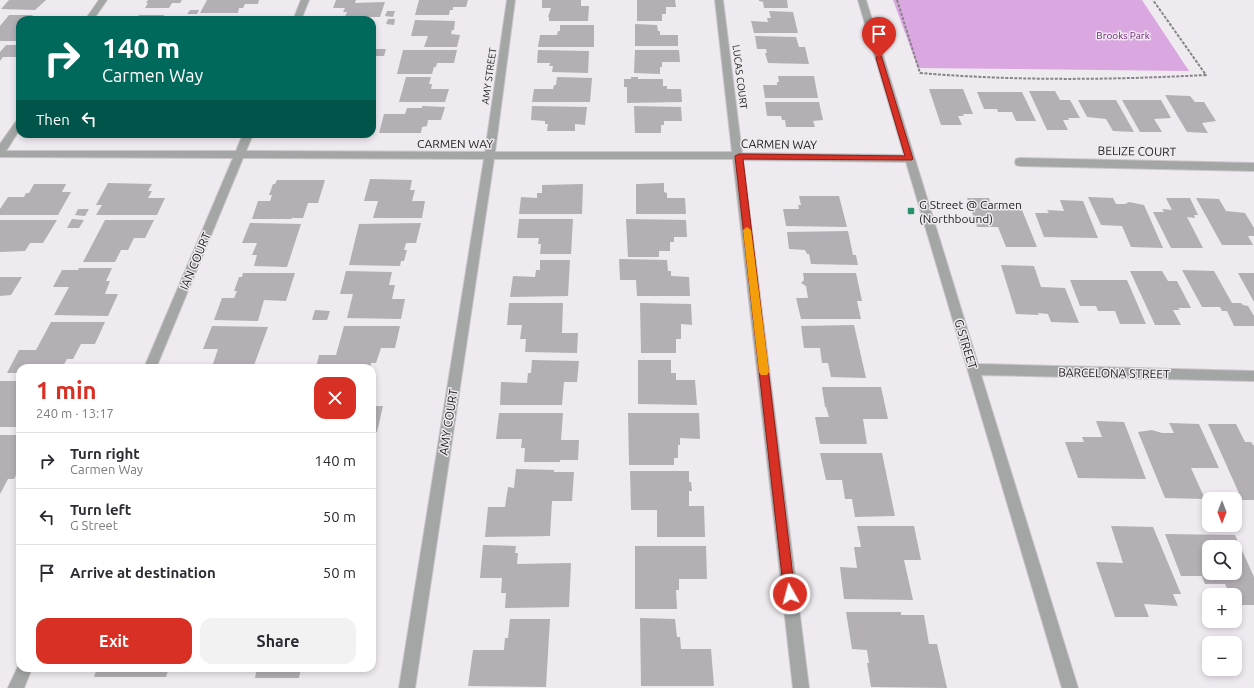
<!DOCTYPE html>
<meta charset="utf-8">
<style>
:root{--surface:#fff;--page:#f2f2f3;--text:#2b2b33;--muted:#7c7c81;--line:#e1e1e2;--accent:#d93025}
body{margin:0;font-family:Ubuntu,sans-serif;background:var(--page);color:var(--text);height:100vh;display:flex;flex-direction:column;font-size:15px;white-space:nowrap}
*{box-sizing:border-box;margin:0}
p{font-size:13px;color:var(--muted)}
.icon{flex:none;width:22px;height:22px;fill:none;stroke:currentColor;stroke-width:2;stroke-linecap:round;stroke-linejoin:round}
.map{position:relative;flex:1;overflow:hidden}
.side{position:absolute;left:16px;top:364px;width:360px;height:308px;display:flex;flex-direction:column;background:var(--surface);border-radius:12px;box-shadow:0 2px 6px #0003}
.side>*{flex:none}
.guide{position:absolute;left:16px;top:16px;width:360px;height:122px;border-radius:12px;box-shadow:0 2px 6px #0003;background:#00695c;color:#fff;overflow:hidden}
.needle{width:26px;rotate:180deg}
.controls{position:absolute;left:1202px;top:492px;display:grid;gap:8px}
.controls a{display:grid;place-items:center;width:40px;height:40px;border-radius:8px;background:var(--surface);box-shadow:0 2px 6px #0003;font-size:20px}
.pin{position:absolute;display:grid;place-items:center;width:34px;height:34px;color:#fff;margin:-41px -17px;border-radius:50% 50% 50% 0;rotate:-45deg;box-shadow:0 0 4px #0007}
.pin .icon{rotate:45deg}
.me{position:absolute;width:44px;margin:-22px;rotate:353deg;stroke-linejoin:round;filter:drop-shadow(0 0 3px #0008)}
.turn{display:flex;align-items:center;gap:14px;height:84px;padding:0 20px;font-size:18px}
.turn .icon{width:52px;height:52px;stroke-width:2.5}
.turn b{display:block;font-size:28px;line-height:34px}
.then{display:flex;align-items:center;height:38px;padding:0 20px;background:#0003;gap:8px;font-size:15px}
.round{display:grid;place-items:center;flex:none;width:42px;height:42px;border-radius:12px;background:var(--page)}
.summary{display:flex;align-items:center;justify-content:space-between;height:68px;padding:0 20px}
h1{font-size:24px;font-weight:700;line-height:30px;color:var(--accent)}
.action{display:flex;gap:8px;margin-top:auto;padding:8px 20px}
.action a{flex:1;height:46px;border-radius:12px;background:var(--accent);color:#fff;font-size:16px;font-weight:700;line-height:46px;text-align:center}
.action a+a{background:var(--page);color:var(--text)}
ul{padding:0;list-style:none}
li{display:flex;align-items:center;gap:12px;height:56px;padding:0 20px;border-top:1px solid var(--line)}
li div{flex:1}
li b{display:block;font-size:15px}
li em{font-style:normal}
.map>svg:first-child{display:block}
</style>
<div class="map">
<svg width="1254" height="688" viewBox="0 0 1254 688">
<rect width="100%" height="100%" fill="#eeeaef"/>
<!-- green -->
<path fill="#daa7e0" d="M893,0H1142L1189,71L918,68Z"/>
<!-- building -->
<path fill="#b3afb4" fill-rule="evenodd" d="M9,0H46L35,10L1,9Z
M148,0H182L180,3H172L169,8H145L148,3H146Z
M207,0H259L258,4H245L243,8H239L238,13H200Z
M336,0H356L355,3L385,2L380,17H345L347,12H343L345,8H333Z
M419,0H468L466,7H453V10H450L449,15H415Z
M542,0H581V6H589L588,21H549V17H548L551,8H542Z
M637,0H675L676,7H666V14H662V21H637Z
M759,0H787L788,8H764L763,2L759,1Z
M190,10H199L197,14H187Z
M387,11H395L393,17L385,16Z
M769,11L793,12L798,33H754L751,21L768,22L767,18H771Z
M9,15H33L29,20H20V41H0V26Z
M139,15H164L161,20H137Z
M204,17H237L235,20H202Z
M388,19H395L394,25L386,24Z
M415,20L455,21L454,30H452L451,34L460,35L457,47H424L428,36H411Z
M635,24L657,25L658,31H660V35H678V46H635Z
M560,25H594V47H538L540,35H557L558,31H560Z
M755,36L796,37L799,47H805L809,64L768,63L765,53H767L766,49H757Z
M6,45H20V52L16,57H3L0,61V52Z
M374,49H386L384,56H373Z
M403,50H457L454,63H437L436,67H434L432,74H397Z
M538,50L589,51L588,73L552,72L553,66H549L550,63H537Z
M635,50H679L680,62H662V67H660V74L634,73Z
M778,76H814L818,98H765L763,85H777V82H779Z
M406,77H431L429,84H432L431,89H449L445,102H399Z
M557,77L592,78L590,102H532L534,89H553L554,85H556Z
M631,77H638V79H663V86H667V89H681L682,102L627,103V87H624V79H631Z
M929,89H963L973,114H963L964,116H958L962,125H941Z
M1029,91H1055L1060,100H1070L1080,118H1068L1069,120H1063L1068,130H1047Z
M977,92H1022L1036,121H1016L1012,112H998L997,109H984Z
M1165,95L1190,96L1195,102H1204L1216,121L1202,123L1208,133L1187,132Z
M1078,100H1116L1134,132L1113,131L1106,119L1087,117Z
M1122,100H1161L1171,118L1154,119L1162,132H1140Z
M765,102H819L823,120L813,121L815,127H786L785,120H782L781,116H767Z
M422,106L445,107L441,120H428L427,126L422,127L421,133H379L384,114H405L407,108H422Z
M532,106L587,107L585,125L575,124V131H547L548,124H545V121L531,120Z
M634,106L681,107L682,121H664V125H661V133H635Z
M370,179L412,180L410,190H415L412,201H425L422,218H373L378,201H364Z
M277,180H325L318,203H308L303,218H292L291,219H252L258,201H270L272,195H269L273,184H275Z
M108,183L152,184L148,191H152L148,198H165L157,215H96L102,205H96Z
M664,183V192L667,193V198H685L686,214H636V184Z
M34,184H66L62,192H71L58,215H0V209L8,197H24L26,193H29Z
M583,184L582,214H519L521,197L537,198V193H542V185Z
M799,196H839L847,227L786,226L783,209H799L798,205H801Z
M1088,197L1113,198L1116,204H1125L1129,202L1144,205L1163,248L1131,247L1122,226L1101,225Z
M967,198H989L991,205H1002L1001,203H1012L1013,205H1020L1037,247H1006L998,227H977Z
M1166,198H1190L1198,215H1194L1195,218L1187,217L1203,248H1171L1153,212H1164L1162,209L1172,210Z
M1196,198L1219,199L1226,211L1245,213L1254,228V236H1248L1253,245H1222Z
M1060,200L1083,201L1098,238L1044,237L1035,213H1049L1047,210L1064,211Z
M78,209H89L85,216L75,215Z
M72,219L84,220L79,228H67Z
M519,219H573L571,254H540L541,244H538L539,238H517Z
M626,219L686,220L687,237H674V242H670V251H659V257H628Z
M0,220H57L43,243H30L25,251L0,252Z
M105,220H154L145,238H134L128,250H121L115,262H83Z
M250,223L301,224L287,267L254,266L257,255H252L257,243H242Z
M421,223L416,243H406L404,250H407L404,261H401L400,266L349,265L359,224Z
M848,231L853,255H856L858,265L811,264L809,254H807L805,250L789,249L787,232Z
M619,259L667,260L668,271H671V276L689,277L690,296H637L636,280H620Z
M540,260H570L568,296L510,297L513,276L535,277L536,270H540Z
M1001,265L1034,266L1041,287L1065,288L1079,323L1051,322L1048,314L1038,313L1039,315L1016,314Z
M79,268H112L106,281H110L105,294H118L108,316L54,315L69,287H53L62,270H78Z
M1182,270L1214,271L1232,303H1241L1243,305L1248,306L1254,316V326H1234L1227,311H1222L1220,307H1202Z
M346,271L392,272L389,285H395L392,299H405L401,319L347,318L353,294H340Z
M1130,271H1162L1168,281H1177L1191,308H1178L1180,310H1173L1181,325H1155Z
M243,273H295L286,301L264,300L258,321L214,320L222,298H234L237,291H234L239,277H242Z
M803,273H856L862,301H857L861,319H801L796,298H808L806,286L801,283L804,280Z
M1238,273H1254V302Z
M0,277H22L11,295L0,296Z
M1070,280H1127L1146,324H1120L1115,311H1098L1096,306H1080Z
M509,303H563L562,333H578L577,353L525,352L526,339H520L522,325H507Z
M640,303L691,304L692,325L681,324V339H676V353H641Z
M315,310L330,311L327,320H312Z
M51,322H105L95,344H81L73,359H67L62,368H20V373H7L19,350H36Z
M854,325L866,378L831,377L828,363H822L820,348H804L801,326Z
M212,326L268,327L253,368H217L219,364H213L218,349H203Z
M344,326H400L395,348H381L376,363H371L370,368H316L319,355H336Z
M532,360L579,361L577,382H564L562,405H500L501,382L527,383L528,373H531Z
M638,360H671V373H676V380H695L697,405L638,404Z
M0,381H20V427H0Z
M822,387H881L888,419H863L867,444H820L815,417H829L826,407H825Z
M372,406H383L377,432H372Z
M499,413H563L561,440H579L578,460H560V462H524L525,448H521L522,439H496Z
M628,413H699L700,439L680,438V445H678V458H674V465H629Z
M1096,421L1124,422L1146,479L1078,478L1065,442H1084L1082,437H1102Z
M1169,423L1199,424L1219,468H1191L1205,499L1165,498L1138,432L1152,430L1162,433H1174Z
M1208,424H1236L1245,442H1251L1254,446V500H1242Z
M0,435H20V468L14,479H8L0,494Z
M820,453H882L895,516L855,517L852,499H845L842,480H826Z
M516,469L554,470V472H574L572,501H552L550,536L485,537L488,507H505L508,487L514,488Z
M630,471H689V482H691L692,491H689V506H704L705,537H657V510H631Z
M857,526H914L921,560H904L913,600L844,599L840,567L857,568L854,547H861Z
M1111,526L1153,527L1181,594H1173L1178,606L1144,604L1149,617H1115L1096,562L1123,563Z
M1165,534L1235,535L1254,577V605H1235V595H1230L1225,584H1205L1202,576H1181ZM1209,547H1235V573H1209Z
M483,545L516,546L515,553H518L517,564L571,563L569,607L505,608L506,593H501L502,578H480Z
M635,546H706L707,579H679V590H676L677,609H635Z
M846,612H901V615H924L929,644H937L947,688L871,687L867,663H869L867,650L852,649Z
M640,618L675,619L677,637H680L681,649H711L714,686H641Z
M510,619H550L546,687L468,686L473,650H504L505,638H508Z
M97,668H169L166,677H94Z
M257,668H301L299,678H255Z"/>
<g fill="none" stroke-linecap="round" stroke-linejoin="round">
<!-- minor casing -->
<g stroke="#c9c5ca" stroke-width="2">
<path id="minor" d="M99,0H107L93,20H85Z
M301,0H309L301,20H293Z
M507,0H515L495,152H732L715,0H723L742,153L904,155L858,0H866L978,364L1254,371V381L981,375L1078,688H1062L906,162L743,160L809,688H793L733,159H494L415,688H399L484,159L243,158L156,368H144L233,158L0,157V144L17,120L20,119V129L6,151H236L243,134H253L246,151L485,152Z
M1020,158L1254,163V171L1020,166L1016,165L1015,162L1016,159Z
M20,662V668H32L24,688H8Z"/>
</g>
<!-- path -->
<path stroke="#878487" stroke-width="2" stroke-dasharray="3 1.5" stroke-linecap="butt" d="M897,0L920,73C1015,81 1110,80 1206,75L1153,0"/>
<!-- minor -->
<use href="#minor" fill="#a3a6a5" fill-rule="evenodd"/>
</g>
<!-- route -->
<path fill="#d93025" stroke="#8d1f18" d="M877,56H881L882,58L913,159L912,160L743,159L795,594L794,598L790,600L786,598L784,594L735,156L739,154L905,156L876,58Z"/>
<!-- slow -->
<path fill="#f59e0b" d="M747,227L751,230L769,372L767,375H761L759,372L743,230Z"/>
<!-- markers -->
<rect fill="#2a916d" stroke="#eeeaef" stroke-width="1.5" x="907" y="207" width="8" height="8" rx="2"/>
<g text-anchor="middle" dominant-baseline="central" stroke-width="3" stroke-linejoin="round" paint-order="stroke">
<!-- far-park labels -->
<g font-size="10" fill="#681b72" stroke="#eeeaef">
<text x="1123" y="35">Brooks Park</text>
</g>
<!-- far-street labels -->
<g font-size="10" fill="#1f1d1f" stroke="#eeeaef">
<text transform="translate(489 76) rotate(-82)">AMY STREET</text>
<text transform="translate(740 77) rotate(83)">LUCAS COURT</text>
</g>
<!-- street labels -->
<g font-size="12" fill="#1f1d1f" stroke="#eeeaef">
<text x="455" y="143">CARMEN WAY</text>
<text transform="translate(779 144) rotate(1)">CARMEN WAY</text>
<text transform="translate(1137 151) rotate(1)">BELIZE COURT</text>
<text transform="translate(195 261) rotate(-67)">IAN COURT</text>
<text transform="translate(966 344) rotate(73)">G STREET</text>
<text transform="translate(1114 373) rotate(1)">BARCELONA STREET</text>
<text transform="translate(448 422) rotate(-81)">AMY COURT</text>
</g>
<!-- poi labels -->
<g font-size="12" fill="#1f1d1f" stroke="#eeeaef" text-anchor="start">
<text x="919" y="204">G Street @ Carmen<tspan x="919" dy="14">(Northbound)</tspan></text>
</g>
</g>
</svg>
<div class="controls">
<a><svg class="needle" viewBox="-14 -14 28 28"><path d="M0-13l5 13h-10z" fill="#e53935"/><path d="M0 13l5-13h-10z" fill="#7c7c81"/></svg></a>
<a><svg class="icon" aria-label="search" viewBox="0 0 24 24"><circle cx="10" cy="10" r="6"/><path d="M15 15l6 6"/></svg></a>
<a>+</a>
<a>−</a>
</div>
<div class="pin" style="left:879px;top:58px;background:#d93025"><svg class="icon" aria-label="arrive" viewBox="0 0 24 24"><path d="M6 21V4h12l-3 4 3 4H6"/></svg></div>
<svg class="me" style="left:790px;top:594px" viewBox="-20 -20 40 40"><circle r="17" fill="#d93025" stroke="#fff" stroke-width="3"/><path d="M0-11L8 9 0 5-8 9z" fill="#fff"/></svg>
<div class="guide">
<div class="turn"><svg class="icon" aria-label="right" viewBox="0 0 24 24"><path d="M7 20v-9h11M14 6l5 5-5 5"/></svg><div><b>140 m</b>Carmen Way</div></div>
<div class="then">Then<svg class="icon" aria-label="left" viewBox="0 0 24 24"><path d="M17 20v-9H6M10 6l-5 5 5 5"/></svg></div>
</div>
<section class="side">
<div class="summary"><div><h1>1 min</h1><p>240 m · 13:17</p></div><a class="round" style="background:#d93025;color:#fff"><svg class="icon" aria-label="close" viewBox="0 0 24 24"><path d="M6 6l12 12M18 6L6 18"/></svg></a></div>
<ul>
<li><svg class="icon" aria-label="right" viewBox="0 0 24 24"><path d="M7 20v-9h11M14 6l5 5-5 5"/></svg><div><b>Turn right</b><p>Carmen Way</p></div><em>140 m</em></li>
<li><svg class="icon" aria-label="left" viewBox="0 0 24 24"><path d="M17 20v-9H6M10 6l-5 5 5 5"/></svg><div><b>Turn left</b><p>G Street</p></div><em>50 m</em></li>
<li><svg class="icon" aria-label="arrive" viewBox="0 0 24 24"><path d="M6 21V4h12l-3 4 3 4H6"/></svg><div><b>Arrive at destination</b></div><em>50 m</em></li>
</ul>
<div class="action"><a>Exit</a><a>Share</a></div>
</section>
</div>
